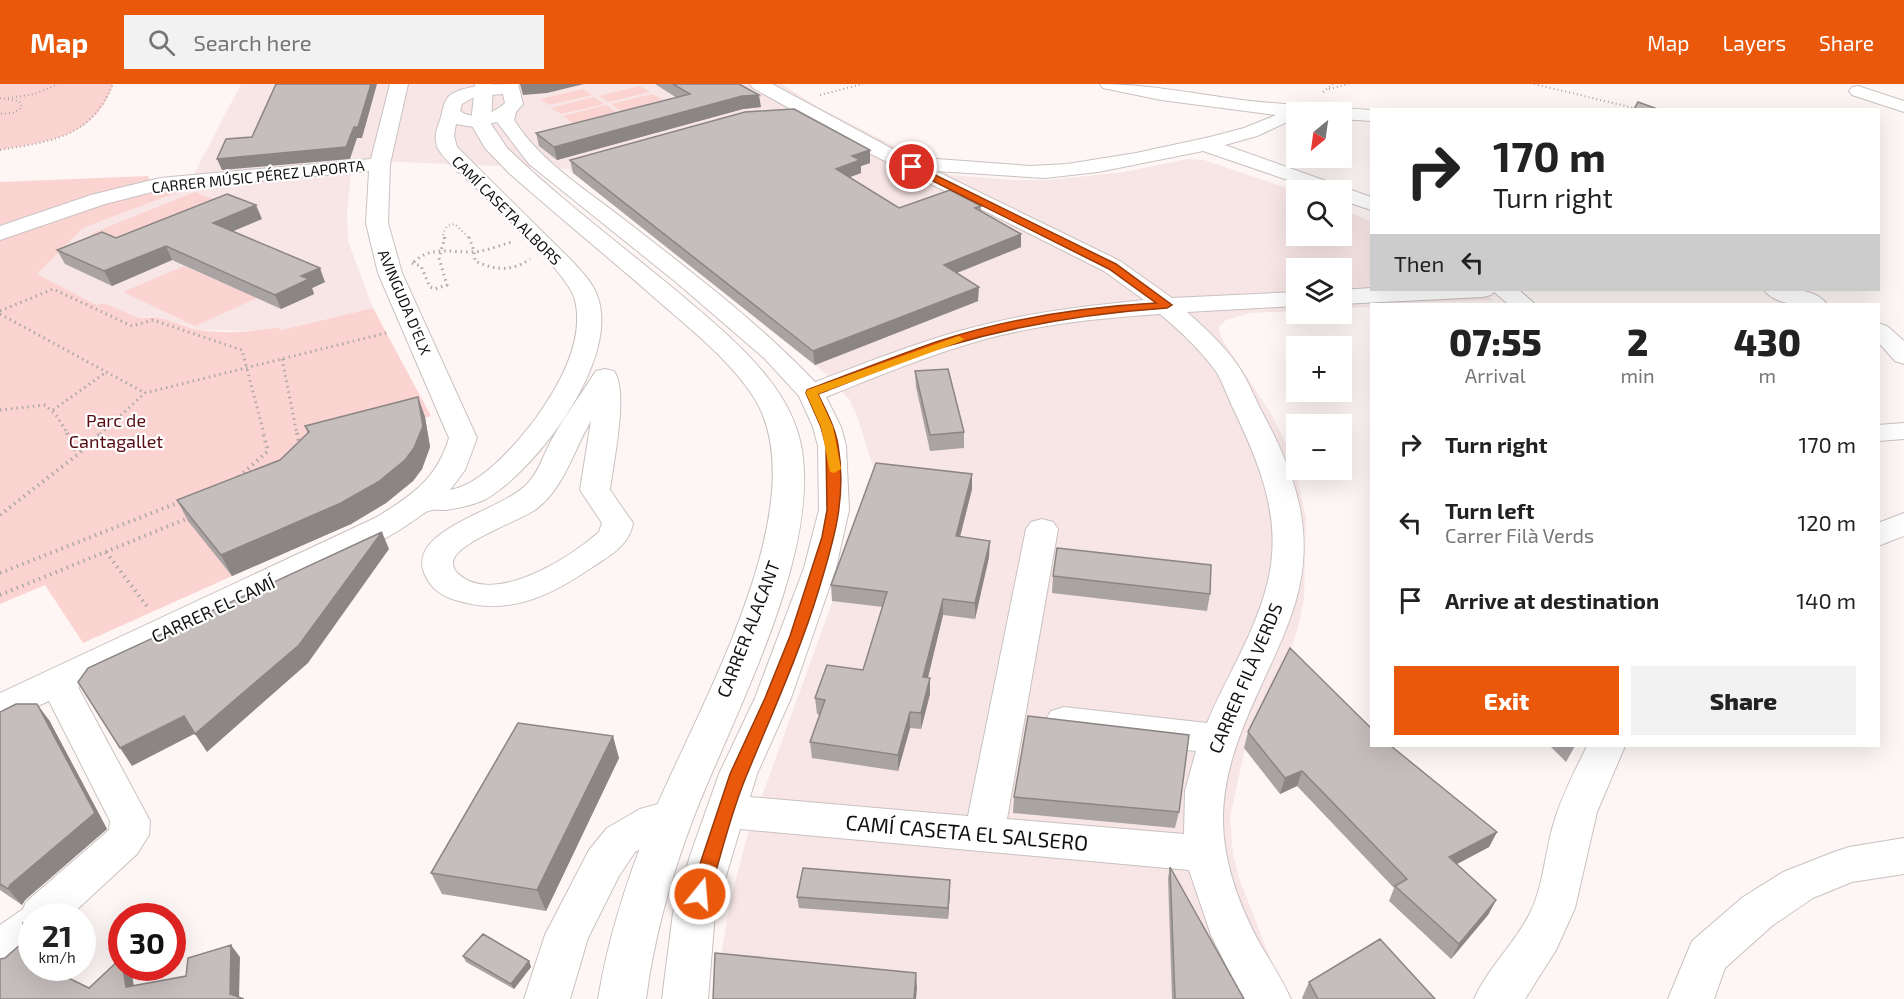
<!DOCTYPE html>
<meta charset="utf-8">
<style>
:root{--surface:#fff;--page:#f2f2f2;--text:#222;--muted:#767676;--accent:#ea580c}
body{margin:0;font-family:"Exo 2",sans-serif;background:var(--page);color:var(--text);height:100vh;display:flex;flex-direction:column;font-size:22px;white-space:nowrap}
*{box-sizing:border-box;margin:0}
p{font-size:20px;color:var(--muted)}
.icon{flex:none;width:33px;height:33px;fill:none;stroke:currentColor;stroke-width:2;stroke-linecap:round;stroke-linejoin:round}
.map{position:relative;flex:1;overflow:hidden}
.panel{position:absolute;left:1370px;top:219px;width:510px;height:444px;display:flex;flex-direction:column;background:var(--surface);border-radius:0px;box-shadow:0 6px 24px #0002}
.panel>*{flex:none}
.hud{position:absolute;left:1370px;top:24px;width:510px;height:183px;border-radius:0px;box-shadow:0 6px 24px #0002;background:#fff;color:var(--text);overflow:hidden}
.needle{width:39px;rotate:209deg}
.fabs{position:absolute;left:1286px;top:18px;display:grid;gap:12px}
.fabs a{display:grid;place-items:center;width:66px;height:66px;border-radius:0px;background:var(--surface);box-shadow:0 6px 24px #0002;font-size:30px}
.speed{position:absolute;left:18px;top:819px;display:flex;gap:12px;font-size:30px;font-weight:700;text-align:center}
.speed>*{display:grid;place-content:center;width:78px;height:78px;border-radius:50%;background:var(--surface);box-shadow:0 6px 24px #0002;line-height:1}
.speed small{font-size:15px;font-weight:400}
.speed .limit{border:9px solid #d22;background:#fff;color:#111}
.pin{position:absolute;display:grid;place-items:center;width:51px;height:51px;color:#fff;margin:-26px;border:3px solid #fff;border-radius:50%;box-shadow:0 2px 6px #0007}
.me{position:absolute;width:66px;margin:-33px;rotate:17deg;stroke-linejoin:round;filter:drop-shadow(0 0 4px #0008)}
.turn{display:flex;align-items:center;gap:21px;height:126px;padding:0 24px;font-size:27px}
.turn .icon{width:78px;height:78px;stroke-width:2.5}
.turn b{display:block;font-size:42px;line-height:51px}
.then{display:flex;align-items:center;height:57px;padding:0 24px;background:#0003;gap:12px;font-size:22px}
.eta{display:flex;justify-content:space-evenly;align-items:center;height:102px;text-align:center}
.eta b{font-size:36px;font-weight:800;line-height:42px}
.action{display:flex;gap:12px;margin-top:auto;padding:12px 24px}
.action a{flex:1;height:69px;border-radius:0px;background:var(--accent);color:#fff;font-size:24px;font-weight:800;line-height:69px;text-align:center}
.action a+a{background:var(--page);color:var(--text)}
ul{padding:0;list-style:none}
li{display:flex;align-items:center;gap:18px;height:78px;padding:0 24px}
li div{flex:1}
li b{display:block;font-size:22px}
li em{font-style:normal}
header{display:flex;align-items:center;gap:36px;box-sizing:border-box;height:84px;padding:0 30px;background:var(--accent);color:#fff}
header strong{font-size:28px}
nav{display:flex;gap:33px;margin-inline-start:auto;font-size:21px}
.search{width:420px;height:54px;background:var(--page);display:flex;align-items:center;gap:15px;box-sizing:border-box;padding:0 21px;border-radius:0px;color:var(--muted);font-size:22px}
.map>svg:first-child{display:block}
</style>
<header>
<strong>Map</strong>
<div class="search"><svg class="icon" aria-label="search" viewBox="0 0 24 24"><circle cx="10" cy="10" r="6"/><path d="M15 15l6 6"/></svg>Search here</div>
<nav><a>Map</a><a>Layers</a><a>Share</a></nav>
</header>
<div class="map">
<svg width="1904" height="915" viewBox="0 0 1904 915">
<rect width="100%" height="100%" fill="#fef6f5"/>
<!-- built -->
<path fill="#f7e6e5" d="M241,0H782L818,23L951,91L1014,96H1050L1124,88L1188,75L1204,76L1296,107V152H1341V124L1371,138V206H1480L1493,216L1371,220V223L1341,224V184H1296V227L1251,229L1226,236L1218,244L1222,255L1270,328L1286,359L1296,388L1306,434L1304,515L1297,547L1286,579L1245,664L1230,733L1233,770L1239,794L1286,915H718L719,885L729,823L746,756L877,395L856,329L849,315L825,289L568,85L350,76L194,90Z
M343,88L351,90L347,128L348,157L373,224L281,246L279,243L260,247L201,246L150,232L141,235L104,219L98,221L36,190L83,144L168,112L208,102Z"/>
<!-- green -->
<path fill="#fbd4d2" d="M0,0H113C96,54 48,57 0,66Z
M640,2L650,8L609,18L599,12Z
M583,5L592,11L549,21L540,15Z
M652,10L663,16L621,27L611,20Z
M594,13L604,20L561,30L551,24Z
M606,21L616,28L573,39L563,32Z
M148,92L155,107L209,101L168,112L83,144L37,190L97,221L104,219L141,235C159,228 181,243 200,246C225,250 255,248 279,243L281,246L373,224L431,332L314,362L189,437L232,492L83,559L45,501L0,520V98Z
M195,108L228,121L123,163L90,150Z
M184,182L257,214L195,242L123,208Z"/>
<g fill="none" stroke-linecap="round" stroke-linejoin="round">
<!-- minor casing -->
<g stroke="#cac1c1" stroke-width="2">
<path id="minor" d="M390,0H408L390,80L388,139L402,189L477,354L465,386L450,406C483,400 517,359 536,334C559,302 585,257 575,216C569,190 498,126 476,104C463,92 448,80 438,65C433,52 437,45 441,33C443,26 443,19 449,12C465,0 499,0 518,0L523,20L516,28L514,36C542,80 590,108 630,140C694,190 759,239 815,298C866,279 915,259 967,245C1025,229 1085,222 1144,216L1104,187L871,70L753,4L750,0H772L915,77L937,75L1030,82L1067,80L1136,69L1210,53L1244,44L1276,31L1161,16L1103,4L1100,0C1148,0 1195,10 1242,16C1285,21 1328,23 1371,26V37L1341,35V28H1296V34L1257,52L1225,61L1371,113V126L1341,116V106H1317L1203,67L1098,88L1045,94L936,87L1120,177L1172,214L1296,208V222L1187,228C1207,246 1228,265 1242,288C1250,301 1255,315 1262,328C1301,400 1319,461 1288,540C1264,603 1225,661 1223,731C1222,776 1239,821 1260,860C1271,878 1282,896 1291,915H1243L1211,851L1189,786L740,745L715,829L708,915H662L673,829L691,769L719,690L755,614L804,484L819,426L818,362L813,343L799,312L764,274L677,199L529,80L497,38L474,43L456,40L454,52L457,63L572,177C582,188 594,200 598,214C619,277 537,385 486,415C474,421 459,424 446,426C441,426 433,425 428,427C423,429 418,434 413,437C403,444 393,450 382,456L78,603L150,737L149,751L137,770L70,832H32V869L16,883L0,889V841L23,825L26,818L109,746L110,737L49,617L0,639V609L375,434C410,413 437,395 449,354L378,189L366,139L369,87L160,106L105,120L0,156V142L91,111L160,94L371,75ZM503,10L505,19C493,30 474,37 460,27L462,20L476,12ZM1160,230C1180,247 1202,267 1217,289C1223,299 1227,311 1232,322C1259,378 1283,434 1268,497C1256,548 1227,591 1207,639L1064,623L1051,627L1045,637L1051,647L1064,651L1196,667L1185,707L1184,750L1007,735L1058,445L1053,438L1042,435L1031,438L1026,445L968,732L750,713L757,690L791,614L836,484L849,426L846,362L841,343L826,313C878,292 929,271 982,256C1040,240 1101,234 1160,230Z
M1858,2L1904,17V28L1852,11L1849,7L1852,3Z
M1371,204L1519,206L1535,220H1508L1494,208L1491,211L1483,213L1341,220V206Z
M1764,206C1782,204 1815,203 1827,220C1809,222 1776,223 1764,206Z
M1878,239L1887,242L1904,257V280L1895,277L1878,258Z
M605,285L614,287C629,308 613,379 610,406L633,439C629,462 609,472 591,484C550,512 509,532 459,517C447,514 436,509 429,498C394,447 503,428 528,399C539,387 543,372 550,359C562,336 578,315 592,293L596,287ZM591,337L580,406L602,439L599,448C571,473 505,515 467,496C461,492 453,488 453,479C452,460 519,437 535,426C564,405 573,367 591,337Z
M1904,339V355L1878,357V341Z
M1904,429V452L1878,462V439Z
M1587,662H1625L1597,728L1575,824L1556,866L1525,915H1474C1488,883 1516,859 1531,827C1544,799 1545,767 1554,738C1562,711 1575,687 1587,662Z
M672,716L686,721L692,733L686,745L664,752L635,768L619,792L588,854L570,915H524L545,851L589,766L607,744L640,725Z
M1904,754V790L1852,798L1813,814L1773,841L1725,884L1714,915H1668L1692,857L1743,813L1783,788L1834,768L1849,763Z"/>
</g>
<!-- major casing -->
<g stroke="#cac1c1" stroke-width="2">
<path id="major" d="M475,0H493L491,40L507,64C565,120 631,168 692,220C719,243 746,266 768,294C784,314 796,336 801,361C822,470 732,633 693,735C671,793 654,853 646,915H598C608,854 627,795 650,738C692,634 822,418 753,312C730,277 695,249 664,222C613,177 560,134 509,89L485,64L471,40Z"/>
</g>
<!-- path-far2 -->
<path stroke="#aea8a7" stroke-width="2" stroke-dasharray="1 3" stroke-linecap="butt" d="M1534,0L1642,26
M1329,5L1349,0
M1323,8L1333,0
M820,11L863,0
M0,14L19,17L22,23L14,29L0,30
M8,14L35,10L58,0
M0,66C53,57 90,54 113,0
M444,155L443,149L447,142L455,140L470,155"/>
<!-- path-far1 -->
<path stroke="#aea8a7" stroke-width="3" stroke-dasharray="1.5 4" stroke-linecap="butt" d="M469,153L474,167L475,177C494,186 512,188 530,175
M414,178C432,161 452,169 474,168C487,167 500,161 512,158
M412,179L421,182L430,203L435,205L447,201L439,174L445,153
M0,227L53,205L132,242L153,236L242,266L264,350
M0,230L145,309
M282,275L297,350
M0,326L45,321L56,331L68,350
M53,326L105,289
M100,350L145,309L390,248"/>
<!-- path -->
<path stroke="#aea8a7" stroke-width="4" stroke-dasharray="1.5 4.5" stroke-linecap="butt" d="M67,349L77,371
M297,349L300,363
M239,393L268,367L263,349
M0,431L77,371L101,349
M106,468L149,525
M0,489L182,417
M0,511L191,433"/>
<!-- minor -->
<use href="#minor" fill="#fff" fill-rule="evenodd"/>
<!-- major -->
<use href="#major" fill="#fff" fill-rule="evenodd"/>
</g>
<!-- wall -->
<path fill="#aaa3a3" d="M655,0H739L761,23L743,25L557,76L539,62L536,49L677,14Z
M570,76L870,79L861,82V89L849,93L899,124L981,122V128L1021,163L957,189L978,217L815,281L573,89Z
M262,135L233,147L325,198L312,204L314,210L281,225L172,176L112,202L65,180L57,166L116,154Z
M915,287L964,348V364L930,367L916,303Z
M418,313L425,333L430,363L422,385L413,397L386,419L351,440L232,492L188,437L177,416L280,376L308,350L305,342Z
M972,405L960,453L989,473L975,535L943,531L928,594L930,610L921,645L910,644L898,687L812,674L810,658L820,631L817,630L815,614L863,586L883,523L832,517L831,501Z
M1053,492L1210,510L1207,527L1052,509Z
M0,628L49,636L107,745L25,816L22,821L0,806Z
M1248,648L1371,662L1497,748L1489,763L1457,780L1496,816L1488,831L1451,875L1389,817L1394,804L1297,702L1280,710L1244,664Z
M1550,662H1575L1566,678Z
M619,674L546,827L442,810L431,789Z
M1014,713L1179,728L1175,744L1013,729Z
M1170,783L1244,915H1172L1168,794Z
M950,807L948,835L799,824L797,813Z
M463,872L529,877L531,883L514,905L466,878Z
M1309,898L1435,915H1303L1302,914Z"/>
<!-- shaded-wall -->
<path fill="#8b8584" d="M371,0H377L362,54H357L350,75L222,86L217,75Z
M520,0H584L547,9L523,11Z
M759,11L761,23L743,25L557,76L554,63L742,12Z
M870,66V79L861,82V89L837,98L836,85L852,72Z
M256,121L262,135L219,153L213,139Z
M1021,150V163L944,194V181Z
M166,162L172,176L112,202L104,187Z
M320,184L325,198L312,204L314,210L281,225L275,211L301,192Z
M979,203L978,217L815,281L813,267Z
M418,313L425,333L430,363L422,385L413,397L386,419L351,440L232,492L221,471Z
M972,390V405L956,468V452Z
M382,448L389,465L308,579L207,668L195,650Z
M990,457L989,473L975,535V519Z
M943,515V531L924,609L923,593Z
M930,594V610L921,645V629Z
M37,620L49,636L107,745L25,816L22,821L8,805Z
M910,628V644L898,687V671Z
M184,632L196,649L132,682L120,664Z
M613,652L619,674L546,827L537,806Z
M1302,687L1297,702L1280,710L1285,694Z
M1497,748L1489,763L1442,788L1449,773Z
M950,796V807L948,835V824Z
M1496,816L1488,831L1451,875L1459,860Z
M231,861L240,873L239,915L230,910Z
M529,877L531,883L514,905L511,900Z
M123,884H130L131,885L136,914L126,903Z
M916,889L917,904L916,915H914Z"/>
<!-- building -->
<path fill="#c6bebd" stroke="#8b8584" stroke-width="1.5" d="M276,0H371L358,43H354L346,63L217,75L226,55L252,53Z
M673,0H739L759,11L742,12L554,63L536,49L690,10Z
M1638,18L1660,26H1635L1634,25Z
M794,25L870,66L852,72L860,76L836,85L899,124L950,106L981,122L975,124L1021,150L944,181L979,203L813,267L570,76L745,28Z
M227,110L256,121L213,139L320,184L301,192L309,195L275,211L166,162L104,187L57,166L102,148L116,154Z
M948,285L964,348L930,351L915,287Z
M418,313L423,342L414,364L405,376L378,398L341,419L221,471L177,416L280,376L309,348L305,342Z
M876,379L972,390L956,452L990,457L975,519L943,515L923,593L930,594L921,629L910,628L898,671L810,658L825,616L815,614L827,581L863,586L887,508L831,501Z
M382,448L299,561L195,650L184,632L120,664L78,598L88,584Z
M1057,464L1211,481L1210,510L1053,492Z
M1290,564L1371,644V662H1391L1497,748L1449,773L1496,816L1459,860L1395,802L1407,795L1302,687L1285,694L1248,648Z
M16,620H37L95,729L10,801L8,805L0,800V628Z
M1028,632L1189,651L1179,728L1014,713Z
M518,639L613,652L537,806L431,789Z
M1170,783L1244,915H1175Z
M803,784L950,796L948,824L797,813Z
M23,839L32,844V873L30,874L32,875V884H48L89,904L121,874L122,884H123L126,903L186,892L188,874L231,861L230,910L244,915H0V875L5,874L22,859Z
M483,850L529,877L511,900L463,872Z
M1380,855L1435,915H1318L1309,898Z
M715,869L916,889L914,915H713Z"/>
<!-- route -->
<path fill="#ea580c" stroke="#983908" stroke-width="1.5" d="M909,81H915L1116,180L1172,221L1167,224C1093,229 1018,241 947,262C903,275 861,294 818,310C826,327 835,343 838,361C847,413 834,456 819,505C800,568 773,627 748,688C731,727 722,769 709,810L706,815L700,818L693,815L690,810L730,690L765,614L790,552L822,453L827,426L826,362L821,343L806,309L807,306C850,290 893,273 936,258C1006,235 1083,223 1156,219L1109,185L909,85Z"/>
<!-- slow -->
<path fill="#f59e0b" d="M959,252L964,255L962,257L818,310L833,343L841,385L834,389L830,388L821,343L806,309L807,306Z"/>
<g text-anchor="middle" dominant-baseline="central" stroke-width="4.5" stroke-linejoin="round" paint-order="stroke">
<!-- far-street labels -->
<g font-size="15" fill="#131010" stroke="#fff">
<text transform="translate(258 92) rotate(-6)">CARRER MÚSIC PÉREZ LAPORTA</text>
<text transform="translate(507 126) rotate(45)">CAMÍ CASETA ALBORS</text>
<text transform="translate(405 218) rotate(67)">AVINGUDA D'ELX</text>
</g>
<!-- park labels -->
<g font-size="18" fill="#570d13" stroke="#fff">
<text x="116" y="336">Parc de<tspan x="116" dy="21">Cantagallet</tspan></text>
</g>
<!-- street labels -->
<g font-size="18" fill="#131010" stroke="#fff">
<text transform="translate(213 525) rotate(-25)">CARRER EL CAMÍ</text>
<text transform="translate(748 545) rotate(-69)">CARRER ALACANT</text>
<text transform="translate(1245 594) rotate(-67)">CARRER FILÀ VERDS</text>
</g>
<!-- near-street labels -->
<g font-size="21" fill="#131010" stroke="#fff">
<text transform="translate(967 748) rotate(5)">CAMÍ CASETA EL SALSERO</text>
</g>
</g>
</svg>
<div class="fabs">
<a><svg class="needle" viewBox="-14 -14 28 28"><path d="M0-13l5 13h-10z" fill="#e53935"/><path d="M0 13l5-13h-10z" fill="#767676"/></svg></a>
<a><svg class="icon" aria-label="search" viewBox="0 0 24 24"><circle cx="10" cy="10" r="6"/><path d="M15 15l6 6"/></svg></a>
<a><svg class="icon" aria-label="layers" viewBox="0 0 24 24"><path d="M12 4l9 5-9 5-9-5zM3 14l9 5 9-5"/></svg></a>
<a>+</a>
<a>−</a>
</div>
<div class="speed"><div>21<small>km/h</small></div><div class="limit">30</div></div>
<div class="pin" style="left:912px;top:83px;background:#d93025"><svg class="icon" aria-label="arrive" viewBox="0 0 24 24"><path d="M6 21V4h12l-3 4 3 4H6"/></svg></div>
<svg class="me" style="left:700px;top:810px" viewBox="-20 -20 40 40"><circle r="17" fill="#ea580c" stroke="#fff" stroke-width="3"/><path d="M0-11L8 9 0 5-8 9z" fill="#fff"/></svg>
<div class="hud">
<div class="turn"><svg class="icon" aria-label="right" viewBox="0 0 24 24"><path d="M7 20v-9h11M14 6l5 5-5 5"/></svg><div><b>170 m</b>Turn right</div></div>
<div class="then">Then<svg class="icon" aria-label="left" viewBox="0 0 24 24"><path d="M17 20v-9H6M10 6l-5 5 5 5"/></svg></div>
</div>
<section class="panel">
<div class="eta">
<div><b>07:55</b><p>Arrival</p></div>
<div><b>2</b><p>min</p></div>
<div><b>430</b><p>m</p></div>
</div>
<ul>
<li><svg class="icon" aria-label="right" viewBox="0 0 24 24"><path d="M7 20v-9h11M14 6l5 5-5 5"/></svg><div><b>Turn right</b></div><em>170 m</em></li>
<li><svg class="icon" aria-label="left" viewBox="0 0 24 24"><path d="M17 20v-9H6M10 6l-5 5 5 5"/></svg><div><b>Turn left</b><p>Carrer Filà Verds</p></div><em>120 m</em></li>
<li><svg class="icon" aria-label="arrive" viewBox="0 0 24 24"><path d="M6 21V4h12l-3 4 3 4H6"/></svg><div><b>Arrive at destination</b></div><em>140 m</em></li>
</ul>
<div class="action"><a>Exit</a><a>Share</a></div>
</section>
</div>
